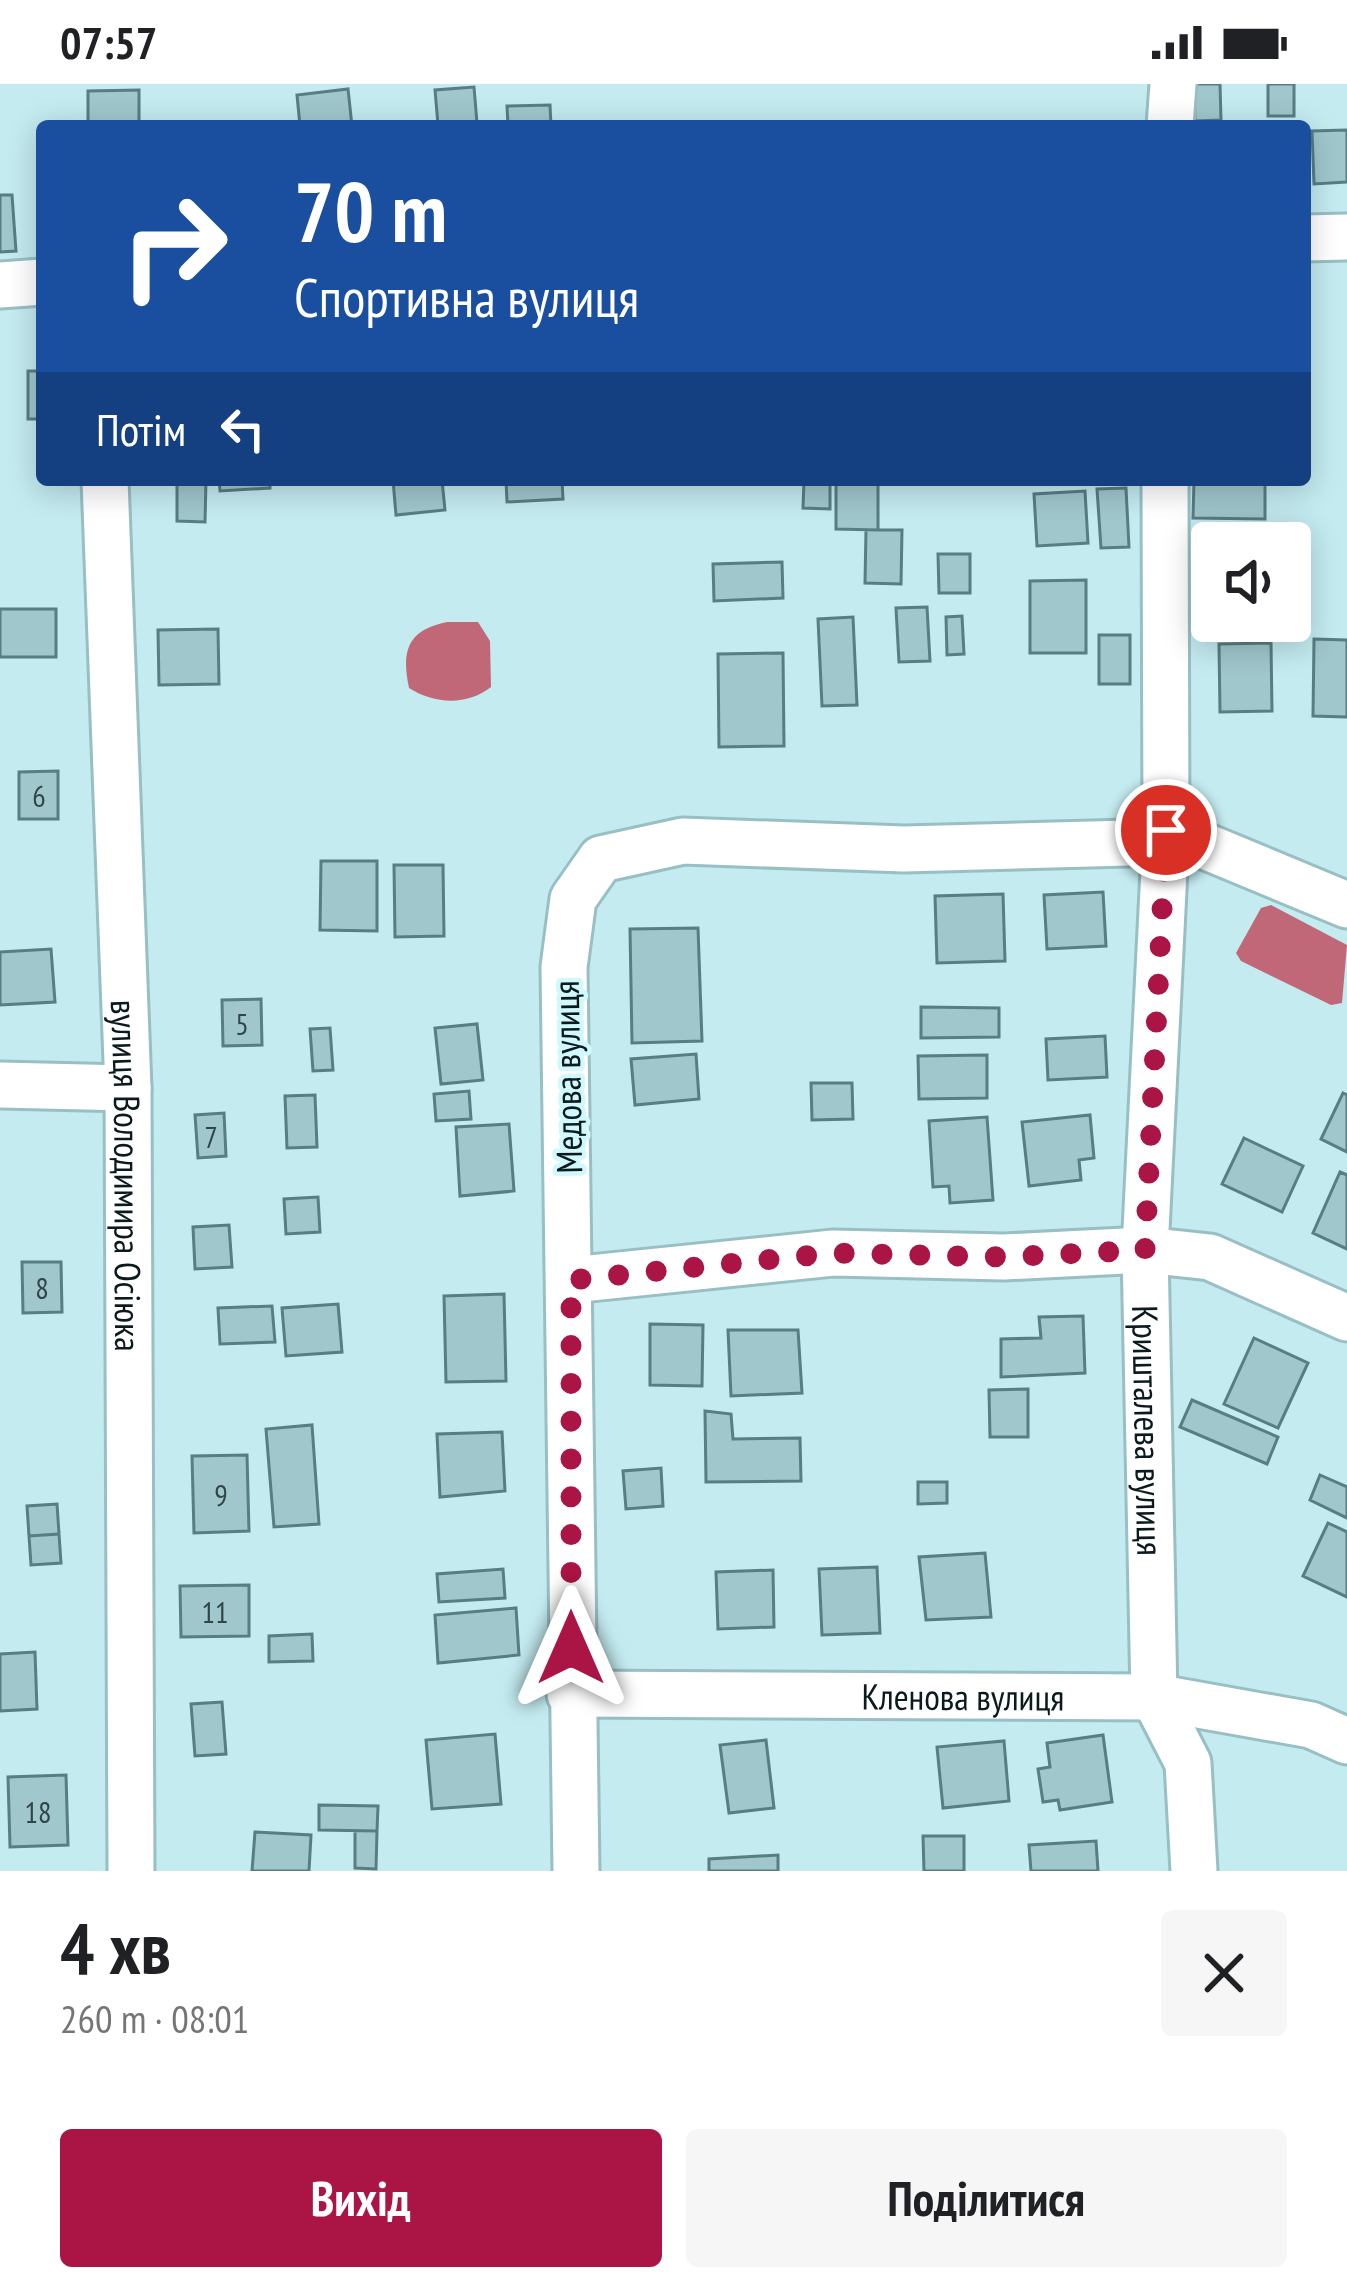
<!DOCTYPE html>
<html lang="uk">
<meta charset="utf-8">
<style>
:root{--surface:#fff;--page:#f6f6f6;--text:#202124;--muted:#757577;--accent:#aa1545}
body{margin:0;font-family:"PT Sans Narrow",sans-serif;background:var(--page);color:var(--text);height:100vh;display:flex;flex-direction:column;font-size:45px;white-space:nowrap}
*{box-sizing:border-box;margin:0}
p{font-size:39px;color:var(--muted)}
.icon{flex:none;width:66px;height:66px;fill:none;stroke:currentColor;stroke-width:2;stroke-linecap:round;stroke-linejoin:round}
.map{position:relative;height:1787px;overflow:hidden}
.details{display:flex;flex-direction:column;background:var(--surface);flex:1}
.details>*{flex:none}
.top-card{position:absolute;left:36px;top:36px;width:1275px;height:366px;border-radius:12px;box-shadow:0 6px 30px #0003;background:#1a4fa0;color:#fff;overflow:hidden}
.controls{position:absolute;left:1191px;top:438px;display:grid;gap:24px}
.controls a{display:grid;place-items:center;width:120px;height:120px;border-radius:12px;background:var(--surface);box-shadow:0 6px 30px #0003;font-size:60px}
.pin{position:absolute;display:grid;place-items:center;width:102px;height:102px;color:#fff;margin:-51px;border:6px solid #fff;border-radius:50%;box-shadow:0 3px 12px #0007}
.me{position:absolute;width:132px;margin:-66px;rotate:0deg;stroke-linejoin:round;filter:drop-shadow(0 0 9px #0008)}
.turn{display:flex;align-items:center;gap:42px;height:252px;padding:0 60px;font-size:54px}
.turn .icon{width:156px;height:156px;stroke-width:2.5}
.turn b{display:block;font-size:84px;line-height:102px}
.then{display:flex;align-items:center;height:114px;padding:0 60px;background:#0003;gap:24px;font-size:45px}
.round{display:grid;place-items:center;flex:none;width:126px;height:126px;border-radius:12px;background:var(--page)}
.headline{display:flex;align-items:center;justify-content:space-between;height:204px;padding:0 60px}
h1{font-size:72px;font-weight:700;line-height:90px}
.action{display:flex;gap:24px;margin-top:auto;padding:24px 60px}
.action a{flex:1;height:138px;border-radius:12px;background:var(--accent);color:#fff;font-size:48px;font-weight:700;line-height:138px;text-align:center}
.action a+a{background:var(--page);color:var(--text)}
.status{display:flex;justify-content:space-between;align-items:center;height:84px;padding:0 60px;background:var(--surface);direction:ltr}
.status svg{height:33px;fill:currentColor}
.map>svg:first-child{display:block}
</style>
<div class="status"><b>07:57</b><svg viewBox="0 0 49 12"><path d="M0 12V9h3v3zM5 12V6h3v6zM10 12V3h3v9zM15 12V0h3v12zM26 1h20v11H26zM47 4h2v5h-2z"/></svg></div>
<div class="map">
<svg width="1347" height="1787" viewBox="0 0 1347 1787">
<rect width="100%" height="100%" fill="#c3ebf0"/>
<!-- water -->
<path fill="#c06877" d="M447,538H478L490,557L491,603C467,622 434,620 409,604C401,566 408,546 447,538Z
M1271,821L1347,861L1342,919L1331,921L1241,877L1236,869L1261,824Z"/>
<!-- building -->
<path fill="#a0c7cc" stroke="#587d82" stroke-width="3" d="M1194,0H1220L1221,36L1195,37Z
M1268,0H1294V32H1268Z
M474,3L477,39L438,41L435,6Z
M348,5L352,42H300L297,11Z
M139,6V42H88V7Z
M550,21L551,42H508L507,22Z
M1347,46V98L1314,100L1312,47Z
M0,111H12L16,167L0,168Z
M28,287H42V335H28Z
M177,396H206L205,438L177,437Z
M219,396H270V404L220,407Z
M393,396H442L445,426L396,431Z
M506,396H562L563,415L507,418Z
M804,396H830V425L803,424Z
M836,396H878V446L836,445Z
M1194,396H1265V435L1193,434Z
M1126,404L1129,463L1101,464L1097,405Z
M1085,407L1088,459L1037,462L1034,410Z
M866,446H902L901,500L865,499Z
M938,470H970V509H939Z
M782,478L783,514L714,517L713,480Z
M1086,496V569H1030V497Z
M927,523L930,577L899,578L896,524Z
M0,525H56V573H0Z
M962,532L964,570L947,571L946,533Z
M853,533L857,621L822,622L818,535Z
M218,545L219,600L159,601L158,546Z
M1099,551H1130V600H1099Z
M1314,555L1347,556V633L1313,632Z
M1271,559L1272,627L1220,628L1219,560Z
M783,569L784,662L719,663L718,570Z
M58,687V735H19V688Z
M321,777H377V847L320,846Z
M394,781H443L444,852L395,853Z
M1103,808L1106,862L1047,865L1044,811Z
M1003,810L1005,877L937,879L935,812Z
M698,844L702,957L632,959L630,845Z
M51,865L55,918L0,921V868Z
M261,915L262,961L223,962L222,916Z
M921,923L999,924V953L921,954Z
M477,940L483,996L441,1000L435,944Z
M330,944L333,986L313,987L310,945Z
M1105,952L1107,993L1048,996L1046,955Z
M696,970L699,1015L635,1021L631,975Z
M987,971V1014L919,1015L918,972Z
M811,999H852L853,1035L812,1036Z
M469,1007L471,1035L436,1037L434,1010Z
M1343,1009L1347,1011V1068L1321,1055Z
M315,1011L317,1063L287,1064L285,1012Z
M224,1029L226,1072L198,1074L195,1031Z
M1090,1031L1094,1074L1079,1076L1081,1096L1029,1102L1022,1038Z
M987,1033L993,1116L950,1119L949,1102L933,1103L929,1037Z
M509,1040L514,1107L460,1112L456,1043Z
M1244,1054L1303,1082L1282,1128L1222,1100Z
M1340,1088L1347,1091V1165L1313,1149Z
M318,1113L320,1148L286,1150L284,1115Z
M229,1141L232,1183L195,1185L193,1143Z
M22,1178H61L62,1228L23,1229Z
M504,1210L506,1297L446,1298L444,1212Z
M338,1220L342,1268L286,1272L282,1224Z
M272,1222L275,1258L220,1260L218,1224Z
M1083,1232L1085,1289L1001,1293V1255L1041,1254L1039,1233Z
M650,1240L703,1241L702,1302L650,1301Z
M728,1246H798L802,1309L731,1312Z
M1254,1254L1308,1279L1278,1344L1224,1320Z
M1028,1305V1353H990L989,1306Z
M1192,1316L1278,1353L1267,1380L1180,1343Z
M705,1327L731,1330L733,1355L800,1354L801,1397L706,1398Z
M312,1341L319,1440L274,1443L266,1345Z
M502,1348L505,1407L440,1413L437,1350Z
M247,1371L249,1447L194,1449L192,1372Z
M661,1384L663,1422L626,1425L623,1387Z
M1320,1391L1347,1403V1434L1310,1416Z
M918,1398H947V1419L918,1420Z
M57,1420L59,1450L29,1452L27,1422Z
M1328,1439L1347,1448V1513L1303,1492Z
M59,1450L61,1479L31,1481L29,1452Z
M985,1469L991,1533L926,1536L919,1473Z
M877,1483L880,1549L822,1551L819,1485Z
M503,1485L505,1514L439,1518L437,1490Z
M773,1486L774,1543L718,1545L716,1488Z
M249,1501V1552L181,1553L180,1502Z
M516,1524L519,1571L438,1579L435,1531Z
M312,1550L313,1577L269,1578V1552Z
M35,1568L37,1625L0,1627V1570Z
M222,1618L226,1670L195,1672L191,1620Z
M495,1650L501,1720L432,1725L426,1656Z
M1103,1651L1112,1718L1060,1726L1058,1716L1043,1718L1038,1685L1050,1683L1047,1659Z
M766,1656L774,1724L729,1729L720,1661Z
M1004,1657L1009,1717L943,1724L937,1663Z
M66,1691L68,1761L10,1763L8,1693Z
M319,1721L378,1722L377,1747L319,1746Z
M355,1747H377L376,1785L355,1784Z
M255,1748L311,1751L309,1787H252Z
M923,1752H964V1787H924Z
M1096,1757L1098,1787H1031L1029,1761Z
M778,1771V1787H709V1775Z"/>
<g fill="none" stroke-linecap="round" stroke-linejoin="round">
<!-- minor casing -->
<g stroke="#98bfc4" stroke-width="51">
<g id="minor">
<path d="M1170,42L1173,0"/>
<path d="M1305,154L1347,153"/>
<path d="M0,201L42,198"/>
<path id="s1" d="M105,396L128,1004L131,1787"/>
<path id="s2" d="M1165,396L1166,746L1145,1166L1154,1613L1188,1679L1194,1787"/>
<path d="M1166,746L1347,821"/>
<path d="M0,1001L128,1004"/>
<path d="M571,1196L833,1169L1004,1173L1145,1166L1210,1173L1347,1234"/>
<path id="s3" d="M570,1610L1154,1613L1311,1641L1347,1657"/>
<path d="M576,1787L564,883L573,815L601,775L683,757L904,765L1165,758"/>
</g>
</g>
<!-- minor -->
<use href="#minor" stroke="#fff" stroke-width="45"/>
</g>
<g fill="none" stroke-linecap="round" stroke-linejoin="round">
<!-- route -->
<path stroke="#aa1545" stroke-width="21" stroke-dasharray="0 37.8" d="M571,1564V1196L833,1169L1004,1173L1145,1166L1166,746"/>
</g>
<g text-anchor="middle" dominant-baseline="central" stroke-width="9" stroke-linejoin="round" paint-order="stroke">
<!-- number labels -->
<g font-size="30" fill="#304548">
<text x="39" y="711">6</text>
<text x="242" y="939">5</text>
<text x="211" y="1052">7</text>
<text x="42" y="1203">8</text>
<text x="221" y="1410">9</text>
<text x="215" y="1527">11</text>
<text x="38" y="1727">18</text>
</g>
<!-- street labels -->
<g font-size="36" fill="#0b1a1c" stroke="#d0f8fd">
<text transform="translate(567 993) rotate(-91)">Медова вулиця</text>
<text stroke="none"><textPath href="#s1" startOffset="696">вулиця Володимира Осіюка</textPath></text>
<text stroke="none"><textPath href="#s2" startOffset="951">Кришталева вулиця</textPath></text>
<text stroke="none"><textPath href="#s3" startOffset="393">Кленова вулиця</textPath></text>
</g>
</g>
</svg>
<div class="controls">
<a><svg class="icon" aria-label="sound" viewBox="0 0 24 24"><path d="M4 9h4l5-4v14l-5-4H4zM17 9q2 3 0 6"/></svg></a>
</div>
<div class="pin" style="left:1166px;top:746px;background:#d93025"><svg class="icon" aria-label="arrive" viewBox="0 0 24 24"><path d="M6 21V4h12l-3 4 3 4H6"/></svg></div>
<svg class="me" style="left:571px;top:1564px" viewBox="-20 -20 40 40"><path d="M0-17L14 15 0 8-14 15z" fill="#aa1545" stroke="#fff" stroke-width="4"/></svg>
<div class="top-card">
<div class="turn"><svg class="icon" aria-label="right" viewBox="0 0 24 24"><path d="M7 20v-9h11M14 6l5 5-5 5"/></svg><div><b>70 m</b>Спортивна вулиця</div></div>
<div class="then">Потім<svg class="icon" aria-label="left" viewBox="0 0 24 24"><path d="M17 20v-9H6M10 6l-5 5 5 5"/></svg></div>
</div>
</div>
<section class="details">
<div class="headline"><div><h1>4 хв</h1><p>260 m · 08:01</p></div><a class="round"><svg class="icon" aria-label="close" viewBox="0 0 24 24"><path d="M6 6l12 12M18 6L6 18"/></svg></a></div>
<div class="action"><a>Вихід</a><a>Поділитися</a></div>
</section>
